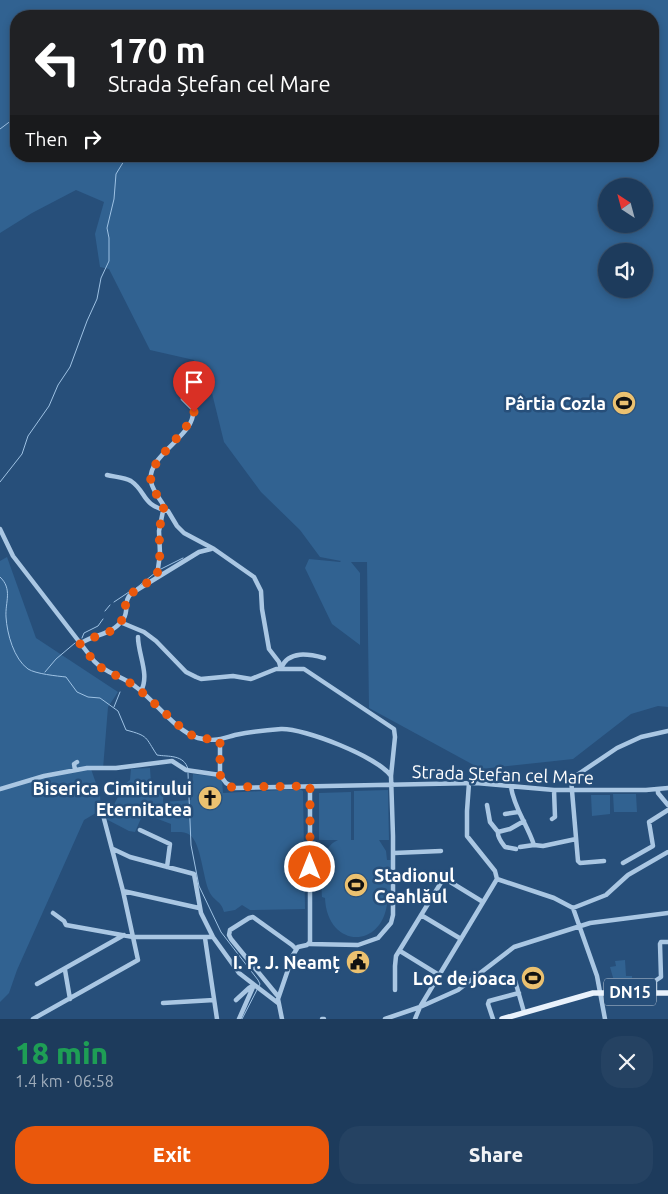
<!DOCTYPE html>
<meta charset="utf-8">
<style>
:root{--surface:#1d3b5c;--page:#254262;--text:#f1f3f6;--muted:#a0adbb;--line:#3b5572;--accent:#ea580c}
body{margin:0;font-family:Ubuntu,sans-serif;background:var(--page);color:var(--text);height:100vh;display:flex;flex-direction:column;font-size:19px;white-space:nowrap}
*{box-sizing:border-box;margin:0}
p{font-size:16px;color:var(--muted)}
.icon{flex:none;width:28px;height:28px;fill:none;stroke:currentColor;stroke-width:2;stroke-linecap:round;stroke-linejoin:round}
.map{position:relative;height:1019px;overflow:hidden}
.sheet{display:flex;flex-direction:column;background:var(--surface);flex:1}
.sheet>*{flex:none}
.guide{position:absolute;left:10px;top:10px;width:649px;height:152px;border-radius:20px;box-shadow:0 2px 8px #0003,0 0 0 1px var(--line);background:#202124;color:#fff;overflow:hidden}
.needle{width:32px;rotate:324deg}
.buttons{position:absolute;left:598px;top:178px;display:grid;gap:10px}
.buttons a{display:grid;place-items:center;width:55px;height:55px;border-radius:50%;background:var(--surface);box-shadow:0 2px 8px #0003,0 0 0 1px var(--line);font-size:25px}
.pin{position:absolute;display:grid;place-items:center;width:42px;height:42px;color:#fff;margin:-51px -21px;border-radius:50% 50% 50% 0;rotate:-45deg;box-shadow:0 0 5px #0007}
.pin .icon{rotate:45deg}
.me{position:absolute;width:55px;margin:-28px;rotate:0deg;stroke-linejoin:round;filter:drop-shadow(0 0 4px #0008)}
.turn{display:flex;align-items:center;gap:18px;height:105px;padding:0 15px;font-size:22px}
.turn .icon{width:65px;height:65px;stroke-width:2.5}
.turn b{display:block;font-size:35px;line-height:42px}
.then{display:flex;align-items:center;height:48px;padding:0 15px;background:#0003;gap:10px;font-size:19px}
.round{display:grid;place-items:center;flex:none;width:52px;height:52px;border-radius:20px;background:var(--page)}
.headline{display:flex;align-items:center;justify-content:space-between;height:85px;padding:0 15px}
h1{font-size:30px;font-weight:800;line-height:38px;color:#1e9e55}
.primary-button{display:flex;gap:10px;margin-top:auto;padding:10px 15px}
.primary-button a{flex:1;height:58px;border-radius:20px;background:var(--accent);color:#fff;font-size:20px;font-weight:800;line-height:58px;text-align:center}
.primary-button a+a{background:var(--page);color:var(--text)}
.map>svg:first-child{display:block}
</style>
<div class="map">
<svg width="668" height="1019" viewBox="0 0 668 1019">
<rect width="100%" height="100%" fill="#274f7a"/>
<!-- green -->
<path fill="#316291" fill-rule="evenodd" d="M0,0H668V707L658,706L631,714L573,759L481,769L369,708L367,562H351L360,573V645L332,624L305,568L309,559L340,562L341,561L320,557L300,530L261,492L224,442L211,389L194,360L150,350L109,269L100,267L95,234L104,202L76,190L32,213L0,233ZM652,16V156H16V16ZM644,186V224H606V186ZM644,251V289H606V251Z
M7,557L36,638L118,692L108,707L103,769H91L100,795L101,810L84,820L17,970L9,993L0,1002V561Z
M150,768L151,783L164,784L163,802L191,800L193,774L219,777L222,780L223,793L300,789L303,791L305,909L250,910L242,905L235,910L224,912C221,900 214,902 209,891C203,878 201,843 190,835C185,831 177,832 171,832V824L145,814H143L135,832L129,831L106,819L125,784L130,780L131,769Z
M388,790L389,840H379L386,851L387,860H391L390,904H387C381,950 327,948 325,898L322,897L320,866L325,865C324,854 327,845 338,840H319V793L351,792V840H354V791Z
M613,794H636L637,812H614Z
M591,795H610V814L592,816Z
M625,960L626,976H632V988H616L610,967L616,966L615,961Z"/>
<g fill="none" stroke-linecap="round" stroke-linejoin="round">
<!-- stream -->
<path stroke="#9ec2e4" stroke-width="1" d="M0,129L16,117
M0,482L22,454L28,436L49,406L58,385L70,367L87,321L97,299L101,278L109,261V238L107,228L114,199L116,174L127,156
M159,570L183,558
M0,577C13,589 5,602 6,617C7,634 14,659 28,669C36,674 57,676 66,677L77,692L88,697L100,698L118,711L126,730C149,736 145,737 157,755C168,757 184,754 188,769
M135,589L155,573
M114,602L129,592
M105,611L110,605
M82,638L84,633L98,626L103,619
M45,672L56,659L75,643
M114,707L120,692
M188,773L191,845L199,886L221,932L258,980L260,984L242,1019"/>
<!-- minor -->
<path stroke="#aac7e3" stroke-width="4.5" d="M107,475C114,477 124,477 131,481C147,492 141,505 168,511L177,526L184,533L214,549L254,577L261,591L262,609L269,649L279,662L281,669
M0,529L13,556L94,661C106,674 123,676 136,687C154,700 177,732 198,738C214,742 220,739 235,735C250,732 266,730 281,729C304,728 378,757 391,776
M157,576L160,554L159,531L164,506C160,499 153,491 151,482C146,454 197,436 193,409L183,399
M120,622L144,632L156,641L186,672L196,677L201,679L233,676L251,679L276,669H304L394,729L395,737L391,776L393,836V915L391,923L378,938L358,945L309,944
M138,637C138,654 150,675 141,691
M80,644C95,633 111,637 124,618C129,609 123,600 132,593L199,552L211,549
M281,668C289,650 309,654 324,658
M220,740V775
M75,770L74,764L77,762
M469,783L467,811V836L495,871L497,879
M511,787C514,808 527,824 534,845L543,846L576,839
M0,789L44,776L87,768H116L172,761L186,770L220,775L226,783L235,788L476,783L554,790H646L668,788
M658,789V793L668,805
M487,805L490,822L498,832C497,837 502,843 505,847L516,849
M505,814L518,812
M552,819L555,817L554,790
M140,830L170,844L167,867
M498,832L510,829L524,821
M520,847L534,845
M113,849L130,857L194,874L201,913L213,937L239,973L278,1003
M394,853L441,851
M604,861L580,863L578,861L571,779L617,748L641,737L668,731
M623,863L653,846L649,822L668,810
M497,879L554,898L573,908L597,976L605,1019
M123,891L199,908
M573,908L606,895L628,875L668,852
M53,913L64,921L66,925L133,937H213
M421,915L461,939
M205,938L217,1019
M400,951L439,975
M65,970L70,999
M498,980L514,977L524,1012
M37,984L124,935
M395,990V966L396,956L442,881L447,880L483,902
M655,992V981L661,977L660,944L661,942H668
M279,996L277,995L231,939L229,935L230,930L249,918L253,917L292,945L296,949
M236,1000L249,988L254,985
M163,1003L214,1000
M33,1019L138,960L123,891L103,815
M239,1019L254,985
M282,1019L278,999L293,955L298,947L307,945L310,942V786
M322,1019H324
M385,1019L420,1007L458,990L514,947L590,923L668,913
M415,1019L420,1007L497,879
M493,1019L488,1004L489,1001L519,993"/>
<!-- major -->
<path stroke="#e9f2fc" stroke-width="5.5" d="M502,1019L593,993H668"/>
</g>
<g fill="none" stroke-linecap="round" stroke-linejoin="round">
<!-- route -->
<path stroke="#ea580c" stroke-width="9" stroke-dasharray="0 16.2" d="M194,412C187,435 147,461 151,482C153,491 160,499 164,506L159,531L160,554L157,576L129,595L126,601L124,618L111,631L84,641L80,644L98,666L134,685L186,732L197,738L220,740V775L231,787L310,786V867"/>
</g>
<!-- icons -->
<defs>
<g id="stadium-disc" transform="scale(1.25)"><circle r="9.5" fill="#ebc170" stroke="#274f7a"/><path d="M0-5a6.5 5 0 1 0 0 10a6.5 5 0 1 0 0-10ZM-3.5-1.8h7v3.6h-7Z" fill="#111"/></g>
<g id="church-disc" transform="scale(1.25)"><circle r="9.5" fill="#ebc170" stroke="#274f7a"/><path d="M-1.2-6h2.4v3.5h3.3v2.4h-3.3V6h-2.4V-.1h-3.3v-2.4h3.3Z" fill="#111"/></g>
<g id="civic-disc" transform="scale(1.25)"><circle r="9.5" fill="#ebc170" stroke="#274f7a"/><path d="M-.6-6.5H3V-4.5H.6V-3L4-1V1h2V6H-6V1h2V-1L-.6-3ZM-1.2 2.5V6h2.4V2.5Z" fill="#111"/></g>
</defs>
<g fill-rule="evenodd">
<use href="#stadium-disc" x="624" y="403"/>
<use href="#church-disc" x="210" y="798"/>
<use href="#stadium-disc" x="356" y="885"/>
<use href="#civic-disc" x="358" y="962"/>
<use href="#stadium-disc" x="533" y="978"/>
</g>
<g text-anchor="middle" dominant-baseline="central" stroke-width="5" stroke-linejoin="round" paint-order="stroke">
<!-- shield labels -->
<rect fill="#274f7a" stroke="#becad7" stroke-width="1" x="604" y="978.5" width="52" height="27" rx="4"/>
<g font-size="16" font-weight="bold" fill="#fff">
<text x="630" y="992">DN15</text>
</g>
<!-- poi labels -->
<g font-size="18" font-weight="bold" fill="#fff" stroke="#274f7a" text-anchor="end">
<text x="606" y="403">Pârtia Cozla</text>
<text x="192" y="788">Biserica Cimitirului<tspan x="192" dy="21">Eternitatea</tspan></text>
<text x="374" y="875" text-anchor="start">Stadionul<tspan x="374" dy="21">Ceahlăul</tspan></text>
<text x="340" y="962">I. P. J. Neamț</text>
<text x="516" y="978">Loc de joaca</text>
</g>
<!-- street labels -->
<g font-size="18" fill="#fff" stroke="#274f7a">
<text transform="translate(503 774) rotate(2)">Strada Ștefan cel Mare</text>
</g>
</g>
</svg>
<div class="buttons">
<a><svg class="needle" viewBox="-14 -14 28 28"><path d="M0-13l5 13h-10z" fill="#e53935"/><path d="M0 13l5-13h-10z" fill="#a0adbb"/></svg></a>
<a><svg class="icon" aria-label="sound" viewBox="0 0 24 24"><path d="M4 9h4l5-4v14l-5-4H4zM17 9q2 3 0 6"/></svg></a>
</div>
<div class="pin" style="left:194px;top:412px;background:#d93025"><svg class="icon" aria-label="arrive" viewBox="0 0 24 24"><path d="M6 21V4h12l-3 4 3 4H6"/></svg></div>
<svg class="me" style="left:310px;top:867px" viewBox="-20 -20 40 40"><circle r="17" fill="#ea580c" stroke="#fff" stroke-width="3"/><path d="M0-11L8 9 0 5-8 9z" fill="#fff"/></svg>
<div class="guide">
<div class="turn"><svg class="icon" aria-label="left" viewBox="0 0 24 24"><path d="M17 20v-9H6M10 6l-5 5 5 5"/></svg><div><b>170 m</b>Strada Ștefan cel Mare</div></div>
<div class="then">Then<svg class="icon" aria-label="right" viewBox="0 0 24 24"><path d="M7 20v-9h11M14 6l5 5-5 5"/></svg></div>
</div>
</div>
<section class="sheet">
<div class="headline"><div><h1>18 min</h1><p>1.4 km · 06:58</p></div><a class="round"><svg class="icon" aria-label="close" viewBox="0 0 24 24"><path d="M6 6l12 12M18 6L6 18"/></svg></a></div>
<div class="primary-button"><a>Exit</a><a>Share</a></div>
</section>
